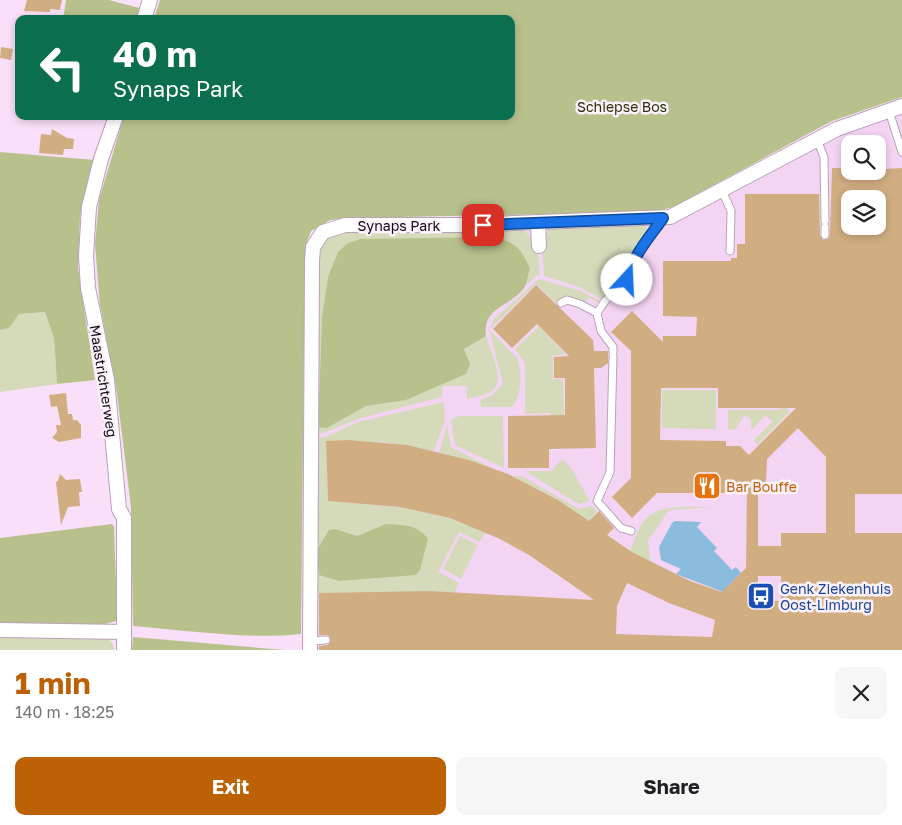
<!DOCTYPE html>
<meta charset="utf-8">
<style>
:root{--surface:#fff;--page:#f6f6f6;--text:#202124;--muted:#757577;--accent:#bc6204}
body{margin:0;font-family:"Golos Text",sans-serif;background:var(--page);color:var(--text);height:100vh;display:flex;flex-direction:column;font-size:19px;white-space:nowrap}
*{box-sizing:border-box;margin:0}
p{font-size:16px;color:var(--muted)}
.icon{flex:none;width:28px;height:28px;fill:none;stroke:currentColor;stroke-width:2;stroke-linecap:round;stroke-linejoin:round}
.map{position:relative;height:650px;overflow:hidden}
.drawer{display:flex;flex-direction:column;background:var(--surface);flex:1}
.drawer>*{flex:none}
.banner{position:absolute;left:15px;top:15px;width:500px;height:105px;border-radius:10px;box-shadow:0 2px 8px #0003;background:#0b6e4f;color:#fff;overflow:hidden}
.controls{position:absolute;left:841px;top:135px;display:grid;gap:10px}
.controls a{display:grid;place-items:center;width:45px;height:45px;border-radius:10px;background:var(--surface);box-shadow:0 2px 8px #0003;font-size:25px}
.pin{position:absolute;display:grid;place-items:center;width:42px;height:42px;color:#fff;margin:-21px;border-radius:10px;box-shadow:0 2px 8px #0006}
.me{position:absolute;width:55px;margin:-28px;rotate:20deg;stroke-linejoin:round;filter:drop-shadow(0 0 4px #0008)}
.turn{display:flex;align-items:center;gap:18px;height:105px;padding:0 15px;font-size:22px}
.turn .icon{width:65px;height:65px;stroke-width:2.5}
.turn b{display:block;font-size:35px;line-height:42px}
.round{display:grid;place-items:center;flex:none;width:52px;height:52px;border-radius:10px;background:var(--page)}
.overview{display:flex;align-items:center;justify-content:space-between;height:85px;padding:0 15px}
h1{font-size:30px;font-weight:700;line-height:38px;color:var(--accent)}
.primary-button{display:flex;gap:10px;margin-top:auto;padding:10px 15px}
.primary-button a{flex:1;height:58px;border-radius:10px;background:var(--accent);color:#fff;font-size:20px;font-weight:700;line-height:58px;text-align:center}
.primary-button a+a{background:var(--page);color:var(--text)}
.map>svg:first-child{display:block}
</style>
<div class="map">
<svg width="902" height="650" viewBox="0 0 902 650">
<rect width="100%" height="100%" fill="#f9dff8"/>
<!-- built -->
<path fill="#f4d4f3" fill-rule="evenodd" d="M902,113V650H315V426L339,235L551,231L675,222L837,136ZM850,144H878V171H850ZM850,199H878V226H850Z"/>
<!-- green -->
<path fill="#d5dbba" d="M646,225L647,234L631,253L624,278L602,299L579,287L544,276L542,245L548,230L557,226Z
M518,227C540,239 538,253 540,276L537,275L524,287L530,268L328,277L322,316L318,420L327,428L366,406L406,400L466,374L464,349L486,336C490,350 507,382 491,392C484,396 474,397 467,399V386H443L442,397L361,418L324,433H315L317,254L327,237L339,232Z
M539,279L581,291L600,301L598,303L589,297L585,303C574,298 566,295 555,302L536,284L491,328L490,327L494,319Z
M45,312L54,338L57,384L0,392V330L9,328L19,314Z
M539,326L566,355H553V379H563L564,416L550,420V413L525,414V363L515,349Z
M489,329L518,359C522,373 522,396 512,407H481L480,400L492,395L503,384Z
M662,390H716V429L662,428Z
M444,402L445,420L434,451L383,442L326,441L328,501L400,507L450,518L486,532L480,542L459,532L438,572L459,583L455,592L315,593V437H325L358,422Z
M784,406L790,412L757,445L754,440L773,421L765,416L751,430V420L748,417L744,416L736,429L728,430V410H780Z
M459,416H503L504,468L455,445L451,420Z
M447,425L451,447L494,469L439,452Z
M562,459L571,468L590,501L579,504L575,502L525,471H551Z
M513,476H522L579,509L592,506L597,511L590,520L598,528L558,500Z
M715,507L669,510L648,541L651,563L630,551C634,542 637,530 643,522C659,501 693,508 715,507Z
M460,536L478,545L461,579L443,569Z
M0,635L106,636L113,644L114,650H0Z"/>
<!-- forest -->
<path fill="#b8c18c" d="M66,0H109L139,8L136,19H63Z
M160,0H902V97L832,121L673,207L651,212L355,218L330,220L311,231L305,247L301,634C249,640 186,630 133,626L131,507L117,394L100,305L95,244L99,200L124,116H511V19H154Z
M0,152L94,160L80,217L78,268L95,380L57,384L54,338L45,312L19,314L9,328L0,330Z
M494,237C517,243 520,248 530,268C528,274 527,283 524,288C510,307 482,307 486,336L464,349L470,364L466,374L406,400L366,406L327,428L318,427L322,316L328,277L338,252L348,243L361,239Z
M112,524L114,527L117,612L116,621L101,625L0,626V538Z
M386,524C404,525 417,524 428,539L420,570L416,575L339,581L319,575L317,550L329,530L335,529L357,536Z
M133,637L284,650H132Z"/>
<!-- water -->
<path fill="#8bbcde" d="M675,521L701,522L697,527L717,548L714,551L732,570L736,567L741,573L726,588V593L676,574L681,569L661,560L659,547L672,523Z"/>
<!-- building -->
<path fill="#d1ae82" fill-rule="evenodd" d="M27,0H62L60,10L50,9V12L24,11Z
M1,47L13,49L11,60L0,58Z
M52,129L67,138L74,139L73,149H64L63,155L39,153L41,134L51,135Z
M832,168H850V171L902,168V494H855V533H902V650H319V646L328,645L331,640L328,635H319V593L429,591L594,600L529,555L500,539L450,518L400,507L328,501L326,441L348,440L407,445L469,460L508,474L558,500L589,521L599,511L614,528L607,535L632,552L690,581L722,592L746,568L747,488H726V493H657L632,518L612,497L631,478V351L611,332L632,311L663,342V336H696L697,317L663,316V261H731V258H737V244H745V194H819L820,235L823,240L828,239L830,235ZM850,199H878V226H850ZM661,388H718V408H796L749,455L740,446H726V441L660,440ZM798,428L826,457V533H781V546H758V491L766,482L767,459ZM758,576H781V601L758,599ZM627,583L669,603L715,620L712,637L616,634L617,606Z
M536,285L593,340L594,351H608V363L601,368H594L596,448L549,449V468H508V416L565,415V378H554V357L569,356L537,324L512,348L493,329Z
M66,393L68,414H72L73,420H77L81,425V438L59,442L52,438L57,432L56,425H61L57,406L51,407L49,395Z
M60,474L66,480L80,479L82,492H79L80,506L68,507L61,525L56,482L58,481Z"/>
<g fill="none" stroke-linecap="round" stroke-linejoin="round">
<!-- service casing -->
<g stroke="#baa1b9" stroke-width="9">
<path id="service" d="M889,111L902,152
M817,140L824,157L825,221
M722,190L731,211L730,251
M825,227V235
M561,303L567,300L580,304L597,313
M613,352V347L601,331L597,313L605,301L627,280L630,266L639,250L663,218
M613,357L610,472L597,501L621,528L631,531
M310,641L326,640"/>
</g>
<!-- minor casing -->
<g stroke="#baa1b9" stroke-width="16">
<path id="minor" d="M144,19L150,0
M116,116L101,159L89,207L86,256L88,288L107,380L119,509L124,518V650
M538,223L539,246
M0,630L124,632
M310,650L312,262L313,247L323,232L345,225H465L670,217L837,129L902,106"/>
</g>
<!-- service -->
<use href="#service" stroke="#fff" stroke-width="7"/>
<!-- minor -->
<use href="#minor" stroke="#fff" stroke-width="14"/>
</g>
<g fill="none" stroke-linecap="round" stroke-linejoin="round">
<!-- route casing -->
<g stroke="#114b97" stroke-width="12">
<path id="route" d="M483,225L663,218C649,238 633,255 627,280"/>
</g>
<!-- route -->
<use href="#route" stroke="#1a73e8" stroke-width="9"/>
</g>
<!-- icons -->
<defs>
<g id="restaurant-square" transform="scale(1.4375)"><rect x="-9" y="-9" width="18" height="18" rx="4" fill="#e8710a" stroke="#fcf2fc"/><path d="M-5-6h1v4h1v-4h1v4h1v-4h1v5L-1.5 .5V6h-2V.5L-5-1ZM5-6V6H3V1.5H1.5Q1.5-4 5-6Z" fill="#fff"/></g>
<g id="bus-square" transform="scale(1.4375)"><rect x="-9" y="-9" width="18" height="18" rx="4" fill="#1a4fb4" stroke="#fcf2fc"/><path d="M-5-6H5V4H4V6H2V4H-2V6H-4V4H-5ZM-3.5-4V0h7V-4ZM-3.5 1.2v1.5H-2V1.2ZM2 1.2v1.5H3.5V1.2Z" fill="#fff"/></g>
</defs>
<g fill-rule="evenodd">
<use href="#restaurant-square" x="707" y="486"/>
<use href="#bus-square" x="761" y="596"/>
</g>
<g text-anchor="middle" dominant-baseline="central" stroke-width="5" stroke-linejoin="round" paint-order="stroke">
<!-- park labels -->
<g font-size="14" fill="#2b3006" stroke="#fcf2fc">
<text x="622" y="106">Schiepse Bos</text>
</g>
<!-- street labels -->
<g font-size="14" fill="#120912" stroke="#fcf2fc">
<text x="399" y="225">Synaps Park</text>
<text transform="translate(104 381) rotate(81)">Maastrichterweg</text>
</g>
<!-- food labels -->
<g font-size="14" fill="#c56008" stroke="#fcf2fc" text-anchor="start">
<text x="726" y="486">Bar Bouffe</text>
</g>
<!-- transit labels -->
<g font-size="14" fill="#164399" stroke="#fcf2fc" text-anchor="start">
<text x="780" y="588">Genk Ziekenhuis<tspan x="780" dy="16">Oost-Limburg</tspan></text>
</g>
</g>
</svg>
<div class="controls">
<a><svg class="icon" aria-label="search" viewBox="0 0 24 24"><circle cx="10" cy="10" r="6"/><path d="M15 15l6 6"/></svg></a>
<a><svg class="icon" aria-label="layers" viewBox="0 0 24 24"><path d="M12 4l9 5-9 5-9-5zM3 14l9 5 9-5"/></svg></a>
</div>
<div class="pin" style="left:483px;top:225px;background:#d93025"><svg class="icon" aria-label="arrive" viewBox="0 0 24 24"><path d="M6 21V4h12l-3 4 3 4H6"/></svg></div>
<svg class="me" style="left:627px;top:280px" viewBox="-20 -20 40 40"><circle r="19" fill="#fff"/><path d="M0-13L10 11 0 6-10 11z" fill="#1a73e8"/></svg>
<div class="banner">
<div class="turn"><svg class="icon" aria-label="left" viewBox="0 0 24 24"><path d="M17 20v-9H6M10 6l-5 5 5 5"/></svg><div><b>40 m</b>Synaps Park</div></div>
</div>
</div>
<section class="drawer">
<div class="overview"><div><h1>1 min</h1><p>140 m · 18:25</p></div><a class="round"><svg class="icon" aria-label="close" viewBox="0 0 24 24"><path d="M6 6l12 12M18 6L6 18"/></svg></a></div>
<div class="primary-button"><a>Exit</a><a>Share</a></div>
</section>
